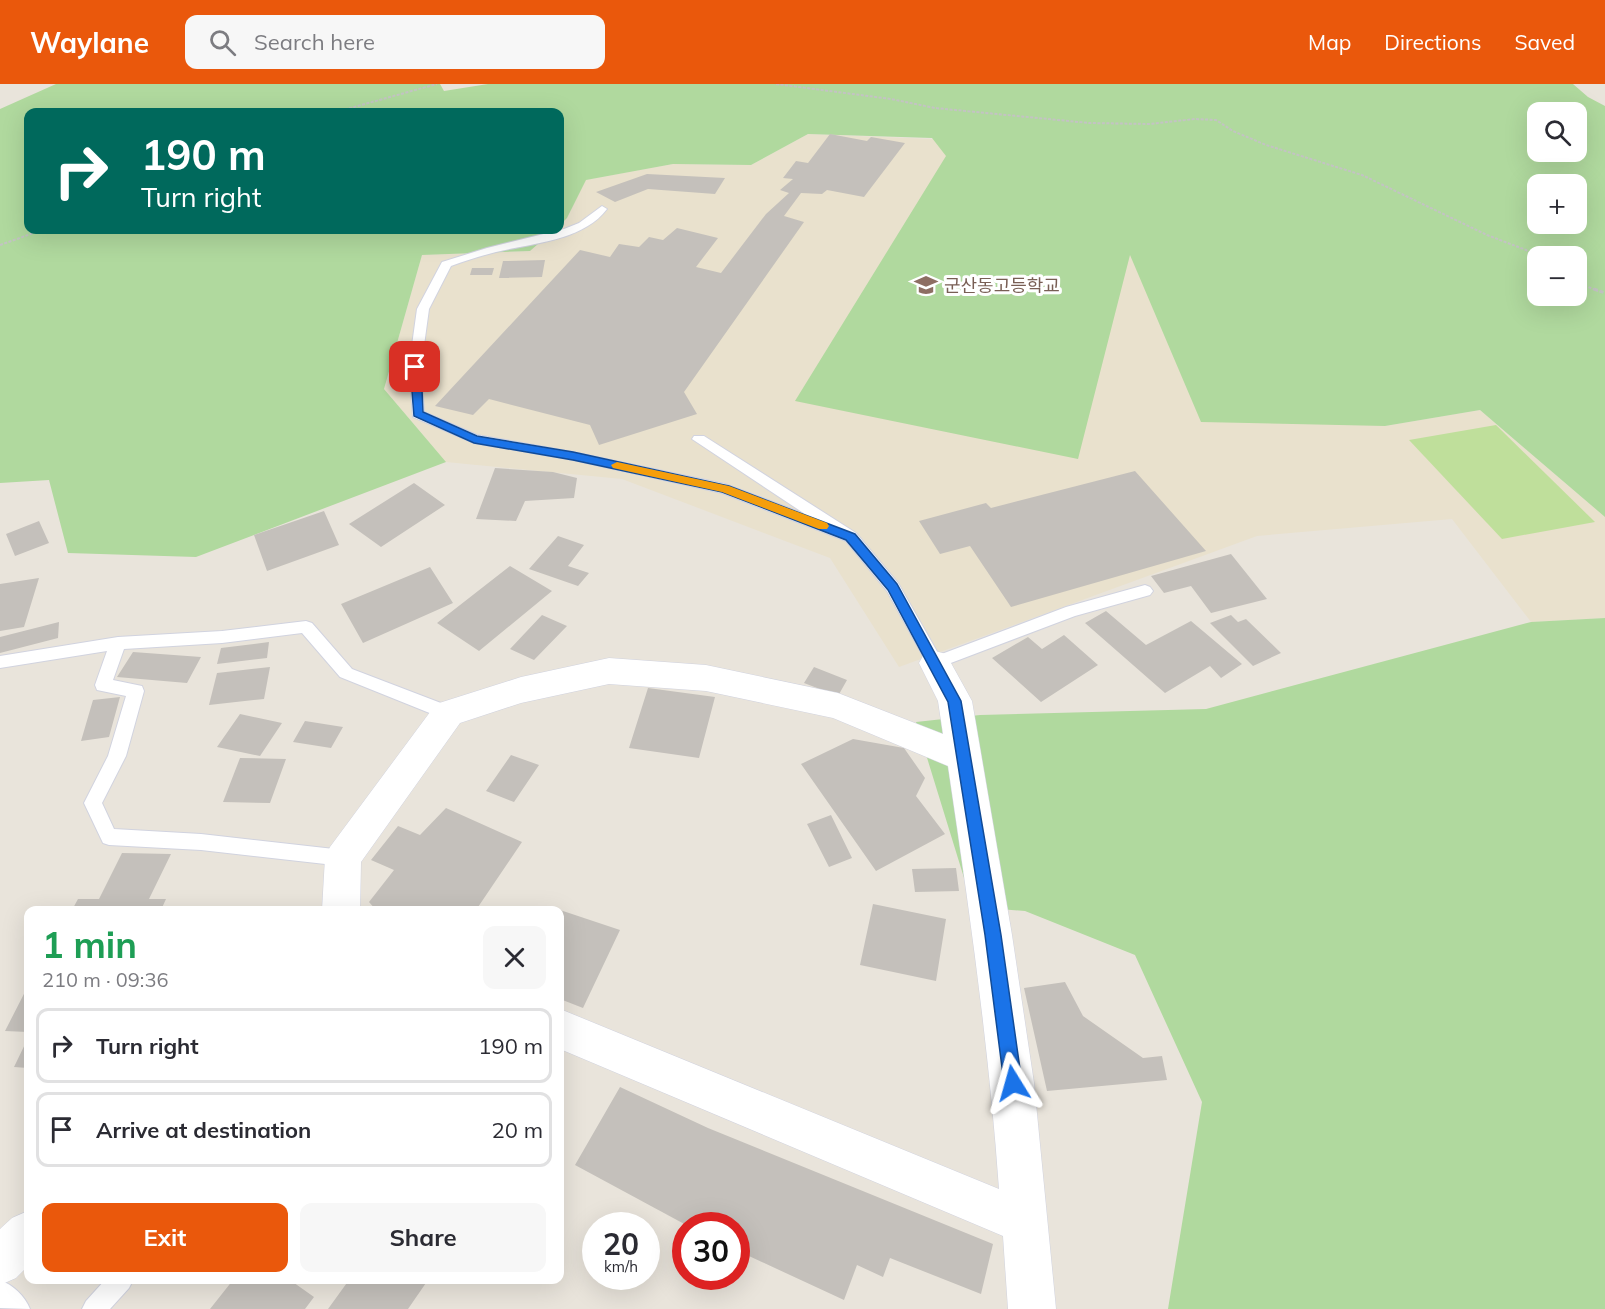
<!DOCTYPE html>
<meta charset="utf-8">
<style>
:root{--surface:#fff;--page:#f7f7f7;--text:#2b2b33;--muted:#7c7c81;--line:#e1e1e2;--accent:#ea580c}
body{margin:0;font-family:Mulish,"Noto Sans KR",sans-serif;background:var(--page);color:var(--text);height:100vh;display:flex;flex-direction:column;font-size:22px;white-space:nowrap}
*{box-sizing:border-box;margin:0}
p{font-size:20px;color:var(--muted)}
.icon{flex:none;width:33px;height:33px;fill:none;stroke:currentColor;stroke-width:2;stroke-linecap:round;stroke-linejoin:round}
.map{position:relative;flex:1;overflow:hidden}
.drawer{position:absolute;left:24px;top:822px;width:540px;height:378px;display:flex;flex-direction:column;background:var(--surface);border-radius:12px;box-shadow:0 6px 24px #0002}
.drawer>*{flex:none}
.banner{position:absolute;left:24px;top:24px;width:540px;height:126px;border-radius:12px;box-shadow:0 6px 24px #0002;background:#00695c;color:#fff;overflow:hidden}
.buttons{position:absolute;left:1527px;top:18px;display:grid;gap:12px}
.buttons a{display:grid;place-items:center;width:60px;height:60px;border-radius:12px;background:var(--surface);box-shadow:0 6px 24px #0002;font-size:30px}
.speed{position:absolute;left:582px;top:1128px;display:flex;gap:12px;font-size:30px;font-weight:700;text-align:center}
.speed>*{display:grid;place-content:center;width:78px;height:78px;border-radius:50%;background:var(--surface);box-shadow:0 6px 24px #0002;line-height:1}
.speed small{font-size:15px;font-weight:400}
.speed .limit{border:9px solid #d22;background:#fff;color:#111}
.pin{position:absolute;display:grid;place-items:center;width:51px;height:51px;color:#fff;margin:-26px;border-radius:12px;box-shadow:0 3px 9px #0006}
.me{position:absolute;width:66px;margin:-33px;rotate:352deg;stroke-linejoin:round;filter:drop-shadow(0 0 4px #0008)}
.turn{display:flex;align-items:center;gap:21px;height:126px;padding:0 18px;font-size:27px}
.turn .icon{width:78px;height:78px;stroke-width:2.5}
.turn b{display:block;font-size:42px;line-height:51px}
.round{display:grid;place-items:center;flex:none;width:63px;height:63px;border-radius:12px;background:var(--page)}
.headline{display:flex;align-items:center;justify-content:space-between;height:102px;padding:0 18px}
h1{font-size:36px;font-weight:700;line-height:45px;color:#1e9e55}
.cta{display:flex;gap:12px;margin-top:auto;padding:12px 18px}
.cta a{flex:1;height:69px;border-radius:12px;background:var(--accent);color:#fff;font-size:24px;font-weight:700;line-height:69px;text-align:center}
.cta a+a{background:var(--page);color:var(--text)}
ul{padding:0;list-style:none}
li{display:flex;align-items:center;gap:18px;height:75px;margin:0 12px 9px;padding:0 6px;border:3px solid var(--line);border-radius:12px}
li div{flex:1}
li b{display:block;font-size:22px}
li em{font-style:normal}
header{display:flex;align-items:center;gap:36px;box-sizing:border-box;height:84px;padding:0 30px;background:var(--accent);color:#fff}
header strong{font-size:28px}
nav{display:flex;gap:33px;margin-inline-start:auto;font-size:21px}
.search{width:420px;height:54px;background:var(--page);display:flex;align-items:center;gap:15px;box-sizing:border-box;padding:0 21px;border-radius:12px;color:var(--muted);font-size:22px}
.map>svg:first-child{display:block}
</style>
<header>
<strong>Waylane</strong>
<div class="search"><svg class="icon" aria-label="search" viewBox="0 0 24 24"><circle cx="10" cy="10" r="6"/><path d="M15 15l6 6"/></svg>Search here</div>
<nav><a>Map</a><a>Directions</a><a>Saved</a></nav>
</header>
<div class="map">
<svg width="1605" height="1225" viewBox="0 0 1605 1225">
<rect width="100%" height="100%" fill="#e9e4db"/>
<!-- education -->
<path fill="#e9e1cd" d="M808,50L932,55L1077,94L1385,342L1480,326L1605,433V534L1531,538L1452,435L1257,452L899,583L830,474L622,395L446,378L384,305L422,171L530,167L554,146H560V141L567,134L585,96L673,80L751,81Z"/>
<!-- green -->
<path fill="#b0d99e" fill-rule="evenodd" d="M56,0H440L444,7L488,0H1573L1588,13L1605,22V433L1480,326L1385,342L1201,338L1130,171L1078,375L795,317L946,72L932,54L808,50L751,81L673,80L586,96L567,134L560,141V28H28V146H554L530,167L422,171L384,305L446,378L196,473L68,469L49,396L0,399V25ZM1538,28H1576V68H1538ZM1538,100H1576V140H1538ZM1538,172H1576V212H1538Z
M1605,534V1225H1168L1202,1018L1135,871L1025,827L973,823L916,638L980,631L1206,625L1531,538Z"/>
<!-- pitch -->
<path fill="#bfdf9b" d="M1496,341L1595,438L1502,455L1409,356Z"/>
<!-- building -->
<path fill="#c4c0bb" d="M830,50L867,57L871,53L905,59L864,113L827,106L822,110L801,109L784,132L804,138L684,308L697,330L599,361L590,341L489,315L473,331L435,322L580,166L610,173L619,160L639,163L649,153L663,156L677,144L718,154L696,183L721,189L766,130L789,109L780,106L793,95L783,94L796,77L808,79Z
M647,90L725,94L715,110L648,105L615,118L596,108Z
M545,176L542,193L499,194L503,177Z
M472,184H494L492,191H470Z
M495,384L553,388L577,394L574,414L525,417L516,437L476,435Z
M1135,387L1206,467L1011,523L970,462L940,470L919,437L986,419L991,424Z
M414,399L445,421L381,463L349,440Z
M324,427L339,461L267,487L254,451Z
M39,437L49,459L15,472L6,450Z
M558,452L584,461L568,482L589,489L578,502L529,485Z
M1231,470L1267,515L1211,529L1191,502L1164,509L1151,492Z
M510,482L552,507L479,567L437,539Z
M430,483L453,519L363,559L341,520Z
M39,494L24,543L0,547V500Z
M1106,527L1146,561L1191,537L1242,580L1221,594L1210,582L1165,609L1085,539Z
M542,531L567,542L534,576L510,565Z
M1231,531L1238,538L1246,535L1281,569L1253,582L1210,539Z
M59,538L58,554L0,569V553Z
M1064,551L1098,581L1041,618L992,574L1028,553L1042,565Z
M269,558L267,574L217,580L221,564Z
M133,568L201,573L187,599L117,593Z
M270,583L264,615L209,621L217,589Z
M814,583L847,596L838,612L804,599Z
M648,604L715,613L699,674L629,664Z
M120,613L109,653L81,657L93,616Z
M240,630L282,639L260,672L217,663Z
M305,637L343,643L331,664L293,658Z
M853,655L904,664L925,694L916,712L945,750L876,787L801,680Z
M511,671L539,681L514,718L486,707Z
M240,674L286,675L270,719L223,718Z
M446,724L522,758L476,826H376L369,818L394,786L371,776L398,742L420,751Z
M831,731L852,774L829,783L807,740Z
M122,769L171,770L149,815H166L161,826H72L78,815H99Z
M956,784L959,807L915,808L912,785Z
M873,820L946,835L936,897L860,881Z
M560,826L620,846L583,924L560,915Z
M1065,898L1083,932L1143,974L1162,972L1167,996L1047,1007L1024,904Z
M28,902V948L5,947Z
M28,954V984L14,983Z
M620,1003L708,1044L993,1160L981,1210L890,1174L883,1193L857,1181L844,1216L736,1166V1142H688L575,1081Z
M233,1196H290L314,1213L305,1225H210Z
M349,1196H428L408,1225H328Z"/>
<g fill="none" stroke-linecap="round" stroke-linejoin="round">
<!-- service casing -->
<g stroke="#d1d3df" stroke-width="2">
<path id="service" d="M602,122L607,125C583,157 532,159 496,168C480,172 465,177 451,182L429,225L421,283L424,328L477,351L573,368L725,400L805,430L692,355L694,352H704L856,449L898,499L939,571L1066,523L1145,501L1150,503L1153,507L1150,511L1075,532L935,585L929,583L887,507L846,457L722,409L573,376L474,359L413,333L409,283L417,225L442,178L487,164L564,145L579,139Z
M306,537L312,539L352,585L454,624L456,629L454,634L448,636L442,634L340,593L302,549L222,559L124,565L113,596L142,602L144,607L126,672L102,719L114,745L201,750L343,766L350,768L352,774L350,780L343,782L201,766L109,761L103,759L84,719L108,672L126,612L97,606L95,601L107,567L0,584V572L118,553L222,547Z
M0,1196C13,1201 25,1212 30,1225L0,1224Z
M105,1196H133L129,1204L110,1225H82L86,1217Z"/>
</g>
<!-- minor casing -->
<g stroke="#d1d3df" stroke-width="1">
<path id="minor" d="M935,567L946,570L972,617L1012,851L1034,999L1056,1225H1008L1003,1152L560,965V925L999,1105C989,963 969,823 948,682L833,634L706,607L609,600L521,619L460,639L361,778L360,826H322L325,774L330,763L436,620L521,593L609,574L706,581L838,609L943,650L938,617L919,579L924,570Z
M28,1127V1182L16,1194L0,1201V1145L12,1134Z"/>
</g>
<!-- path-far1 -->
<path stroke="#c3c3c3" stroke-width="2" stroke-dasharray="3 1.5" stroke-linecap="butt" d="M776,0L891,15L935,24L1089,39L1150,40L1195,35L1216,36L1233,47L1266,61L1362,91L1487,151L1526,166L1538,175
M336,28L437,0
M0,161L42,146
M1576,198L1598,207"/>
<!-- path -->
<path stroke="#c3c3c3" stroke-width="3" stroke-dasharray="4 2" stroke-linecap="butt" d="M1594,205L1605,209"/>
<!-- service -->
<use href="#service" fill="#fff" fill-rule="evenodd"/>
<!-- minor -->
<use href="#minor" fill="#fff" fill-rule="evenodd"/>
</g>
<!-- route -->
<path fill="#1a73e8" stroke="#114b97" stroke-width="1.5" d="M415,280L421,283L423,328L477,352L573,368L729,402L855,450L897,500L961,617L1001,851L1022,999L1019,1005L1013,1008L1007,1005L1004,999L985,851L948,618L888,506L846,456L722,408L573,376L474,359L414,332L410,283Z"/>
<!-- slow -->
<path fill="#f59e0b" d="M617,378L729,402L827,439L829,442L827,445H819L722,408L613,384L611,381Z"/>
<!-- icons -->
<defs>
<g id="school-bare" transform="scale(1.8)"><path d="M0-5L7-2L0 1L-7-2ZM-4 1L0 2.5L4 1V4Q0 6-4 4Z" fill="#8d6e63" stroke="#fff" stroke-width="2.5" paint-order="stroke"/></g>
</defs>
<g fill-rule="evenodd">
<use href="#school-bare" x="926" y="201"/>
</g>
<g text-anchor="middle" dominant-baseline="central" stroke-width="6" stroke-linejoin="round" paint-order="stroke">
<!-- far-education labels -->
<g font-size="18" fill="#785e54" stroke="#fff" text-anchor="start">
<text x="944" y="201">군산동고등학교</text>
</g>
</g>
</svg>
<div class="buttons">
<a><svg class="icon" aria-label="search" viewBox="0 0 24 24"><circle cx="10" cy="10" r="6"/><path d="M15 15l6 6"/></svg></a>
<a>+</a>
<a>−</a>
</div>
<div class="speed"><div>20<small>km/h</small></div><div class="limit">30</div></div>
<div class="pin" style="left:415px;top:283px;background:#d93025"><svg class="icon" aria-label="arrive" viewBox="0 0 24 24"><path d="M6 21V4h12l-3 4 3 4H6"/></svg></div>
<svg class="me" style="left:1013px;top:999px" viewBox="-20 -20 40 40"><path d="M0-17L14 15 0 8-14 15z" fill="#1a73e8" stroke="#fff" stroke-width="4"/></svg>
<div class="banner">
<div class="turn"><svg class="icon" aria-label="right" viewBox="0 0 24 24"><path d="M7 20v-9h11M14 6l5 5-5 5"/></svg><div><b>190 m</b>Turn right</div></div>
</div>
<section class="drawer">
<div class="headline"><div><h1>1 min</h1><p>210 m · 09:36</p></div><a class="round"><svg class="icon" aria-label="close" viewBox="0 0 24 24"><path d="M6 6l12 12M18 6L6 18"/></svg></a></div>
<ul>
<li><svg class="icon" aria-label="right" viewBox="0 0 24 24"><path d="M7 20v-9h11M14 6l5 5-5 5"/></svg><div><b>Turn right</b></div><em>190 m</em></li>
<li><svg class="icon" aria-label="arrive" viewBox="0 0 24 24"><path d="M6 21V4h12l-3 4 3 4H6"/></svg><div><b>Arrive at destination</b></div><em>20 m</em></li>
</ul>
<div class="cta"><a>Exit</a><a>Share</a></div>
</section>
</div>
